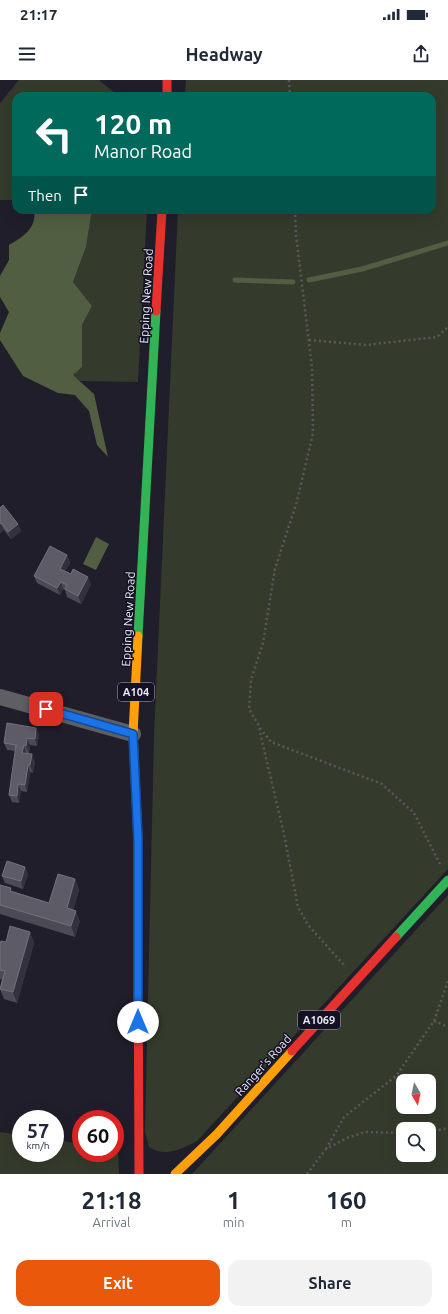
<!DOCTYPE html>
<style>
:root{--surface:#fff;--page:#f2f2f3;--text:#1f2937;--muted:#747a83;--accent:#ea580c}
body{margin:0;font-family:Ubuntu,sans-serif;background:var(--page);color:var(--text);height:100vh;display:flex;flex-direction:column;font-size:15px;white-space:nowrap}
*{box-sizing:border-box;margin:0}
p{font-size:13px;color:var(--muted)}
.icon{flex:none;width:22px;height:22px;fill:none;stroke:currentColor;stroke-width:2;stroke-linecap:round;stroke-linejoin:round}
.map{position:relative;height:1094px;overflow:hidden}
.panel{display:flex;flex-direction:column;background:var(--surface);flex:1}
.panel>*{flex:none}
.top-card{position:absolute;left:12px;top:12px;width:424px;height:122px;border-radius:12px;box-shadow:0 4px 16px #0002;background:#00695c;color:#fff;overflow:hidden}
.needle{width:26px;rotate:171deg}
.tools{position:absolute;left:396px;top:994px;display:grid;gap:8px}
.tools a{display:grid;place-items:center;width:40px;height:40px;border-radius:8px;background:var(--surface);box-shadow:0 4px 16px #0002;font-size:20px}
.speed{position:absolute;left:12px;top:1030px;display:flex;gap:8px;font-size:20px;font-weight:700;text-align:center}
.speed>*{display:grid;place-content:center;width:52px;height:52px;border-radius:50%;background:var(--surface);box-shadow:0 4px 16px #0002;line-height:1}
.speed small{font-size:10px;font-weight:400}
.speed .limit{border:6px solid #d22;background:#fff;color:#111}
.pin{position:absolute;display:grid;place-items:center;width:34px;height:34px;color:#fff;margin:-17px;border-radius:8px;box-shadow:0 2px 6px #0006}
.me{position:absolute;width:44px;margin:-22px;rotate:0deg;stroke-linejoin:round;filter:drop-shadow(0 0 3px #0008)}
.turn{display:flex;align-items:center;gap:14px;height:84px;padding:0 16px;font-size:18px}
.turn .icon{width:52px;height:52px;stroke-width:2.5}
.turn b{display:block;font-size:28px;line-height:34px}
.then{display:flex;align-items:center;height:38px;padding:0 16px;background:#0003;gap:8px;font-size:15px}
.eta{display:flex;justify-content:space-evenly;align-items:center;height:68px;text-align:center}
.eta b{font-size:24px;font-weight:700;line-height:28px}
.cta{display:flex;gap:8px;margin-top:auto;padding:8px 16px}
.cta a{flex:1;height:46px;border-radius:12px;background:var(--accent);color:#fff;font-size:16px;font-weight:700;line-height:46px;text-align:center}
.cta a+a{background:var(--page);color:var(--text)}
.status{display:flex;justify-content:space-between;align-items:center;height:28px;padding:0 20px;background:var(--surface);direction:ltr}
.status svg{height:11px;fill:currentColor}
header{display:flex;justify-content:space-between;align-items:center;height:52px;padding:0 16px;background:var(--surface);font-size:18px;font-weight:700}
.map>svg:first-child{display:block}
</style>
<div class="status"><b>21:17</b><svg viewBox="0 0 49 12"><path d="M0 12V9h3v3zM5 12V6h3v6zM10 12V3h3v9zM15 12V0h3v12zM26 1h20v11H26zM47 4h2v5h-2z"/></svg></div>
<header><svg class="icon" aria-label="menu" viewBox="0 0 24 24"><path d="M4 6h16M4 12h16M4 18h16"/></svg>Headway<svg class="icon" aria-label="share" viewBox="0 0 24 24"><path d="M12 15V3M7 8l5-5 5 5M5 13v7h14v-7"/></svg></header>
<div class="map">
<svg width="448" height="1094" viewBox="0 0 448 1094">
<rect width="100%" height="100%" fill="#201e2a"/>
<!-- green -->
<path fill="#343b2c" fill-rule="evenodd" d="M19,0H99L118,16H16V120H0V23Z
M186,0H448V789L197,1061C181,1069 166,1078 149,1067L145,1052L154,655L178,130H432V16H185Z
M92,130H147L138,302L80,301L73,295L82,287V245L92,226L73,202L86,167Z
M448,815V1094H192L437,827ZM403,1001H429V1027H403ZM403,1049H429V1075H403Z
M0,1052L21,1055V1073H55V1060L81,1064V1073H115V1068L118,1069L119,1094H0Z"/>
<!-- water -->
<path fill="#525e41" d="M34,130H92L86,167L73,202L92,226L82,245V287L73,295L94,314L108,377L97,365L89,331L75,315L58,313L23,296L0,260V253L9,232L0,217V196L9,180V165C23,157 37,148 34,130Z
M96,457L109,464L96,490L83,484Z"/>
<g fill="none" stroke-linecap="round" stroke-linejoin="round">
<!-- stream -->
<path stroke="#525e41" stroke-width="5" d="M235,200L293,202
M309,200L362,189L448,163"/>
<!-- path -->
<path stroke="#58585e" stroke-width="2.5" stroke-dasharray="2 3" stroke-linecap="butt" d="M289,0L290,16
M295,130L296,155L312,287L313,353L297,421L275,489L263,563L251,600L249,629L259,646L262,661L284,754L298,827L308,845L343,884L344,888
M309,260L366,265L437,257L448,247
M260,648L271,662L382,704L414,733L440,784
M434,941L448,947
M429,1052L448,1048
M326,1069L344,1037L396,996L434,941L448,901
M307,1094L326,1069L347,1058L365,1052L403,1053"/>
<!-- street -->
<path stroke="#5f5f63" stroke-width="16" d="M0,617L133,654"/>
<!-- fast -->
<path stroke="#30b455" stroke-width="9" d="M138,556L156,231
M396,857L448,800"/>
<!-- slow -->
<path stroke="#ff9f0a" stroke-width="9" d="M138,862V759L133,654L138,556
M175,1094L217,1054L292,971"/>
<!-- jam -->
<path stroke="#e5322d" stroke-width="9" d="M167,0V16
M156,231L162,130
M138,862L139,1094
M292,971L396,857"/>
</g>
<!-- wall -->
<path fill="#4c4a55" d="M0,428L18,444L21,451L11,459L4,450L0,453Z
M67,475L70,483L65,491L91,504L81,524L67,517L65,510L63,509L60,515L37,503L34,496Z
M36,648L39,655L37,666L30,665L29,673H26L35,682L33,693L30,692L27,712L21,711L19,723L12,722L9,715L15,671L7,670L4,663Z
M25,787L28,794L23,809L5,803L2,796Z
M75,799L79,810L73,830L80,841L75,857L0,834V805L12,811L49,823Z
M30,852L34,863L17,923L4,919L0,909L2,900L0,899V864L6,862Z"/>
<!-- shaded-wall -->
<path fill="#33313d" d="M1,443L4,450L0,453V444Z
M18,444L21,451L11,459L8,452Z
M67,475L70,483L62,496L60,489Z
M88,497L91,504L81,524L78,516Z
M61,502L63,509L60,515L57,508Z
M36,648L39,655L37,666L35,659Z
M27,658L30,665L29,673L26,666Z
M24,665L26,673L25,680L22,673Z
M32,674L35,682L33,693L30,685Z
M28,685L30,692L27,712L25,705Z
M18,704L21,711L19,723L17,716Z
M25,787L28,794L23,809L21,801Z
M75,799L79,810L71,838L67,828Z
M76,831L80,841L75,857L71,846Z
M30,852L34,863L17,923L13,912Z"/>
<!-- building -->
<path fill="#5d5b66" stroke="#73717d" d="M3,425L18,444L8,452L1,443L0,444V428Z
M50,466L67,475L60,489L71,494L73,489L88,497L78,516L65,509L67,505L61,502L57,508L34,496Z
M7,643L36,648L35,659L27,658L26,666L24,665L22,673L32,674L30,685H28L25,705L18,704L17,716L9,715L16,665L4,663Z
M7,781L25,787L21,801L2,796Z
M58,794L75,799L67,828L76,831L71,846L0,825V805L11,808L10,811L49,823Z
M10,846L30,852L13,912L0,909L5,891L0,890V864L1,861L6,862Z"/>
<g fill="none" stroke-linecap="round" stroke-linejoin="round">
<!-- route casing -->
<g stroke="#114b97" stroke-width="10">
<path id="route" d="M46,629L133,654L138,759V942"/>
</g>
<!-- route -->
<use href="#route" stroke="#1a73e8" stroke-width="7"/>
</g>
<g text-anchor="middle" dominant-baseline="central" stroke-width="3" stroke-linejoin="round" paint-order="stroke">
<!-- shield labels -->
<g fill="#141124" stroke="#a9a7b7" stroke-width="1">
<rect x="118" y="603" width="36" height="18" rx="3"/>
<rect x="298" y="931" width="42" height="18" rx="3"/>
</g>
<g font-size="11" font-weight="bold" fill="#e9e7f6">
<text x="136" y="612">A104</text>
<text x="319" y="940">A1069</text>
</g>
<!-- street labels -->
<g font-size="12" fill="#e9e7f6" stroke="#141124">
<text transform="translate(146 216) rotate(-87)">Epping New Road</text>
<text transform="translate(128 539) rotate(-87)">Epping New Road</text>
<text transform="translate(263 985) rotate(-48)">Ranger's Road</text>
</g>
</g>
</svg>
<div class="tools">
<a><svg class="needle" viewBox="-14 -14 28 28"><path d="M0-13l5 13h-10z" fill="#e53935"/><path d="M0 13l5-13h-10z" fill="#747a83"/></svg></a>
<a><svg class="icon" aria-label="search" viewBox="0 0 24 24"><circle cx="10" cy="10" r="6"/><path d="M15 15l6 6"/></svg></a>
</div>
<div class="speed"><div>57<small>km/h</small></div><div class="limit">60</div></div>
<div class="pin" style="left:46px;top:629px;background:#d93025"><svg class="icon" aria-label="arrive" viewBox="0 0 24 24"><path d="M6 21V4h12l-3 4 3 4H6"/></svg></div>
<svg class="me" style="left:138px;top:942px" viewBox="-20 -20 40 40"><circle r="19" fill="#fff"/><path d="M0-13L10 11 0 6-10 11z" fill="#1a73e8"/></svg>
<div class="top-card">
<div class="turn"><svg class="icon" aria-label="left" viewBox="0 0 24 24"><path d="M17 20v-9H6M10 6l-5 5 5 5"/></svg><div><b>120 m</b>Manor Road</div></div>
<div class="then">Then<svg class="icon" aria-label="arrive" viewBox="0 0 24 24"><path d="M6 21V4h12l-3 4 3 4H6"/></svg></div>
</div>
</div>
<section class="panel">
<div class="eta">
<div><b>21:18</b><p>Arrival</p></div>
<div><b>1</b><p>min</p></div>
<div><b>160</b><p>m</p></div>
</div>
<div class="cta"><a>Exit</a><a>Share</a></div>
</section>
